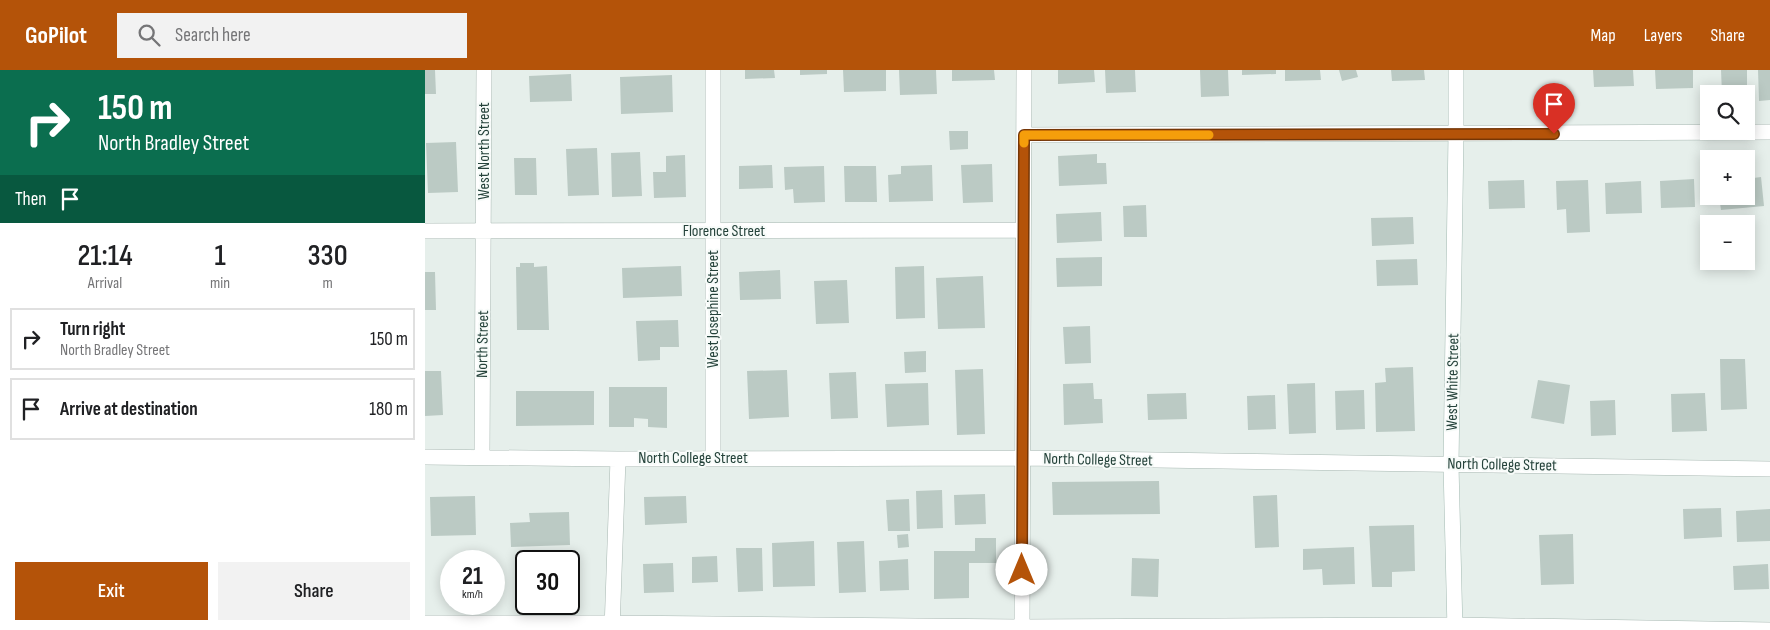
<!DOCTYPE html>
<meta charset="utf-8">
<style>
:root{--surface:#fff;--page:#f2f2f2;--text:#202124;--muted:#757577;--line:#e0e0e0;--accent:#b45309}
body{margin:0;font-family:"Sofia Sans Condensed",sans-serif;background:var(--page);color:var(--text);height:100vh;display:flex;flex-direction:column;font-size:19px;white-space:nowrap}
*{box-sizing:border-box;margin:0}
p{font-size:16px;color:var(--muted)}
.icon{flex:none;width:28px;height:28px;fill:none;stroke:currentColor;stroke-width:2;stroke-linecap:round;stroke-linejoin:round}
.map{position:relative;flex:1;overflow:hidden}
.drawer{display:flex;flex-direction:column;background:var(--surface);width:425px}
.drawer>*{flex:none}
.banner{background:#0b6e4f;color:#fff;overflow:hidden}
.controls{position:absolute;left:1275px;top:15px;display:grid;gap:10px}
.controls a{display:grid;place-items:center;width:55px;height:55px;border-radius:0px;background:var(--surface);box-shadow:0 2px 12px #0003;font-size:25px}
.speed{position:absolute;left:15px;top:480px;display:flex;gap:10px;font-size:25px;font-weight:700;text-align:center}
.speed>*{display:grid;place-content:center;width:65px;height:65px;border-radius:50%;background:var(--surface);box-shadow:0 2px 12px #0003;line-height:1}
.speed small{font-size:12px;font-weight:400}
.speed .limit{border:2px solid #111;border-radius:8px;background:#fff;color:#111}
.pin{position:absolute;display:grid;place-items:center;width:42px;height:42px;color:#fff;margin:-51px -21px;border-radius:50% 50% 50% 0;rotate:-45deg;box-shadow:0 0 5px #0007}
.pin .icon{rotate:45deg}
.me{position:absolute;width:55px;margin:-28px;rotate:0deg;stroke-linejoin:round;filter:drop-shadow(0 0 4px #0008)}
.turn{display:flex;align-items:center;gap:18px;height:105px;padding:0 15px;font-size:22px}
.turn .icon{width:65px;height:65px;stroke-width:2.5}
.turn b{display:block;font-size:35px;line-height:42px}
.then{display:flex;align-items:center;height:48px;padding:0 15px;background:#0003;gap:10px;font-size:19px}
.eta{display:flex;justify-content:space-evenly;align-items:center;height:85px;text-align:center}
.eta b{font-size:30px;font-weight:600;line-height:35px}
.button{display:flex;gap:10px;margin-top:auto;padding:10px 15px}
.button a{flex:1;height:58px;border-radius:0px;background:var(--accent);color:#fff;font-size:20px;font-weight:600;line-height:58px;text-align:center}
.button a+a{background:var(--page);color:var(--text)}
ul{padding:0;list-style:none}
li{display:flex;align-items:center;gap:15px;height:62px;margin:0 10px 8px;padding:0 5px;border:2px solid var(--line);border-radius:0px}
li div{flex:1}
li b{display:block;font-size:19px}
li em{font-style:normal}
header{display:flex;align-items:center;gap:30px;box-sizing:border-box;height:70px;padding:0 25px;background:var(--accent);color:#fff}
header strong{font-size:24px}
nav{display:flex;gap:28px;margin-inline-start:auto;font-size:18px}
.search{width:350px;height:45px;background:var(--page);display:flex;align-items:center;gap:12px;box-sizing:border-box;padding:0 18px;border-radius:0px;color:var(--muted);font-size:19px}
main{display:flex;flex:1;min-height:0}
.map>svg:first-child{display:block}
</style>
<header>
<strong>GoPilot</strong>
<div class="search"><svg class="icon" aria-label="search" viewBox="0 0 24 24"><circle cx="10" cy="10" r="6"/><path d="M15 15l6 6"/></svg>Search here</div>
<nav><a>Map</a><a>Layers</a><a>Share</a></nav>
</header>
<main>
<section class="drawer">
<div class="banner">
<div class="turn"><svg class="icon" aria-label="right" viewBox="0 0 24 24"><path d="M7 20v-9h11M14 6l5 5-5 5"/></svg><div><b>150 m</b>North Bradley Street</div></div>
<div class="then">Then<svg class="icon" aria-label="arrive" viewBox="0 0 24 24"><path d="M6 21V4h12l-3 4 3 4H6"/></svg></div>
</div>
<div class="eta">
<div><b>21:14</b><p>Arrival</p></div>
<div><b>1</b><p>min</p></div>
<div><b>330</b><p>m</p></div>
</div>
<ul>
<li><svg class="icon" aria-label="right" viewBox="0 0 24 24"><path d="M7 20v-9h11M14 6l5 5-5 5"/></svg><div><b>Turn right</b><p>North Bradley Street</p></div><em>150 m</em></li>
<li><svg class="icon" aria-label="arrive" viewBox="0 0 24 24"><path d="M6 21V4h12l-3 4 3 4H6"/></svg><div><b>Arrive at destination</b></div><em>180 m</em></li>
</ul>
<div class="button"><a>Exit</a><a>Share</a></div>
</section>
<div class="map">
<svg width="1345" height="560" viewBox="0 0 1345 560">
<rect width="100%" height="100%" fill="#e6efeb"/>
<!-- building -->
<path fill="#bbcac4" d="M0,0H10L11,24H0Z
M320,0H349L350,8L320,9Z
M375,0H402V4L375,5Z
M418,0H461V21L419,22Z
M474,0H511L512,24L475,25Z
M527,0H569L570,10L527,11Z
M633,0H669L670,12L633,14Z
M680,0H710L711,22L681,23Z
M775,0H803L804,26L776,27Z
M817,0H851V4L817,5Z
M860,0H895L896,10L860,11Z
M914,0H931L933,7L917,11Z
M966,0H999L1000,10L967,11Z
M1168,0H1208L1209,16L1169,17Z
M1230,0H1268V18L1231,19Z
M1296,0H1322V24H1297Z
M1333,0H1345V30L1334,31Z
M146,4L147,31L105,32L104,6Z
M247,5L248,42L196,44L195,7Z
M524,61H543V79L525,80Z
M31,72L33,122L3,123L1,73Z
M172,78L174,125L143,126L141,79Z
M215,82L217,126L187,127L186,83Z
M672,84V93H681L682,114L634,116L633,86Z
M260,85L261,127L229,128L228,102H241V86Z
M89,88H111L112,125H90Z
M567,94L568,132L538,133L536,95Z
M347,95L348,118L314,119V96Z
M507,95L508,131L464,132L463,105L476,104V96Z
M399,96L400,132L369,133L368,119L360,120L359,97Z
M419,96H451L452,132H420Z
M1336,107L1339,136L1296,140L1294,126H1321V109Z
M1269,109L1270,137L1236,138L1235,111Z
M1099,110L1100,138L1064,139L1063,111Z
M1163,110L1165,162L1142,163L1141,139L1132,140L1131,111Z
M1216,111L1217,143L1181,144L1180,113Z
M721,135L722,167H699L698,136Z
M676,142L677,171L632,173L631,144Z
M988,147L989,174L947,176L946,148Z
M677,187V216L632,217L631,188Z
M992,189L993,215L952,216L951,190Z
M95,193H109V197L122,196L124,260H92L91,197H95Z
M256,196L257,226L198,228L197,198Z
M499,196L500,248L471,249L470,197Z
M355,200L356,229L315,230L314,202Z
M0,202H10L11,240H0Z
M558,206L560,258L513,259L511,208Z
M422,210L424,253L391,254L389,211Z
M253,250L254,277H235V290L213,291L211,251Z
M665,256L666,293L640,294L638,257Z
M501,281V302L480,303L479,282Z
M1295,289H1320L1322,339L1296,340Z
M988,297L990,361L951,362L950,313L961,312L960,298Z
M558,299L560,364L532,365L530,300Z
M362,300L364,347L324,349L322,301Z
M0,301H16L18,345L0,346Z
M431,302L433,348L406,349L404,303Z
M1113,310L1145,315L1139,354L1106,348Z
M503,313L504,355L462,357L460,314Z
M668,313L669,329H677L678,353L639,355L638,314Z
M890,313L891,363L864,364L862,314Z
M184,317H242V358L223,357V349L209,348V357H184Z
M939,320L940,359L911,360L910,321Z
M91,321H169V355L91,356Z
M761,323L762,349L723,350L722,324Z
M1280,323L1282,361L1247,362L1246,324Z
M850,325L851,359L823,360L822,326Z
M1190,330L1191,365L1166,366L1165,331Z
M734,411L735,444L628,445L627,412Z
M517,420L518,458L492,459L491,421Z
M560,424L561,454L530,455L529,425Z
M852,425L854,477L830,478L828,426Z
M50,426L51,465L6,466L5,427Z
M261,426L262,453L220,455L219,427Z
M484,429L485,461H463L461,430Z
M1296,438L1297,467L1259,469L1258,439Z
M1345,439V471L1312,472L1311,441Z
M144,442L145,475L86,477L85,453L105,452L104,443Z
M989,455L990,501L967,502V517H947L944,456Z
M483,464L484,477L473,478L472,465Z
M1148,464L1149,514L1116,515L1114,465Z
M550,468H571V493H544V528L509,529V481H550Z
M389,471L390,516L348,517L347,473Z
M439,471L441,522L414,523L412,472Z
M929,477L930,514L898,515L897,499L878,500V479Z
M311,478H337L338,521L313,522Z
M292,486L293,512L267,513V487Z
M707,488L734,489L733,527L706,526Z
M483,489L484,520L455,521L454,491Z
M248,493L249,522L219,523L218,494Z
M1343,494L1344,519L1309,520L1308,496Z"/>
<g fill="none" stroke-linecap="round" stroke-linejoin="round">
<!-- street casing -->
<g stroke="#a8b8b2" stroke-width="16">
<path id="street" d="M288,0V388
M599,65L1345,62
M0,161L598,160
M57,386L59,0
M0,387L193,389L598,388L1345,399
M0,553H188L597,557L1030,555L1345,560
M187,560L193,389
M597,560L599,0"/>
</g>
<!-- secondary casing -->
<g stroke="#a4bbb3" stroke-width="16">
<path id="secondary" d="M1030,560L1026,395L1031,64V0"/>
</g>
<!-- street -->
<use href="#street" stroke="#fff" stroke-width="15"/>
<!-- secondary -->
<use href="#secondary" stroke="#fff" stroke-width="15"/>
</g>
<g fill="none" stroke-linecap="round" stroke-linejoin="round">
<!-- route casing -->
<g stroke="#753606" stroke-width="12">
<path id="route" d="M597,500L599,65L1129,64"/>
</g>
<!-- route -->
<use href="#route" stroke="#b45309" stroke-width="9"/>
<!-- slow -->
<path stroke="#f59e0b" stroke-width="9" d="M599,73V65H784"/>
</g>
<g text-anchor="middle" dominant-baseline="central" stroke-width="4" stroke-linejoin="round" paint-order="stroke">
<!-- street labels -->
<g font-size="16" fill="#24423a" stroke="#f7fbf9">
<text transform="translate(59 81) rotate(-90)">West North Street</text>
<text x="299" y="161">Florence Street</text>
<text transform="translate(288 239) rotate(-90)">West Josephine Street</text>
<text transform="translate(58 274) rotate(-89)">North Street</text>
<text transform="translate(1028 312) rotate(-89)">West White Street</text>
<text x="268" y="388">North College Street</text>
<text transform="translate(673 390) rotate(1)">North College Street</text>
<text transform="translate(1077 395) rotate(1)">North College Street</text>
</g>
</g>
</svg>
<div class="controls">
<a><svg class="icon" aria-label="search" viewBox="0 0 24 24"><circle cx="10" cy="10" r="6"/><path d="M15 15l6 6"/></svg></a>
<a>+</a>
<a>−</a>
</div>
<div class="speed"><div>21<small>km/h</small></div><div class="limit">30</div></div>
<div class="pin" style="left:1129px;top:64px;background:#d93025"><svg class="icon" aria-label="arrive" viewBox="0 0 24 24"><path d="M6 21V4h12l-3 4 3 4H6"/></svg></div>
<svg class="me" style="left:597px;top:500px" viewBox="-20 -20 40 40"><circle r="19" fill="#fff"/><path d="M0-13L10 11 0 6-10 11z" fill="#b45309"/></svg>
</div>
</main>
